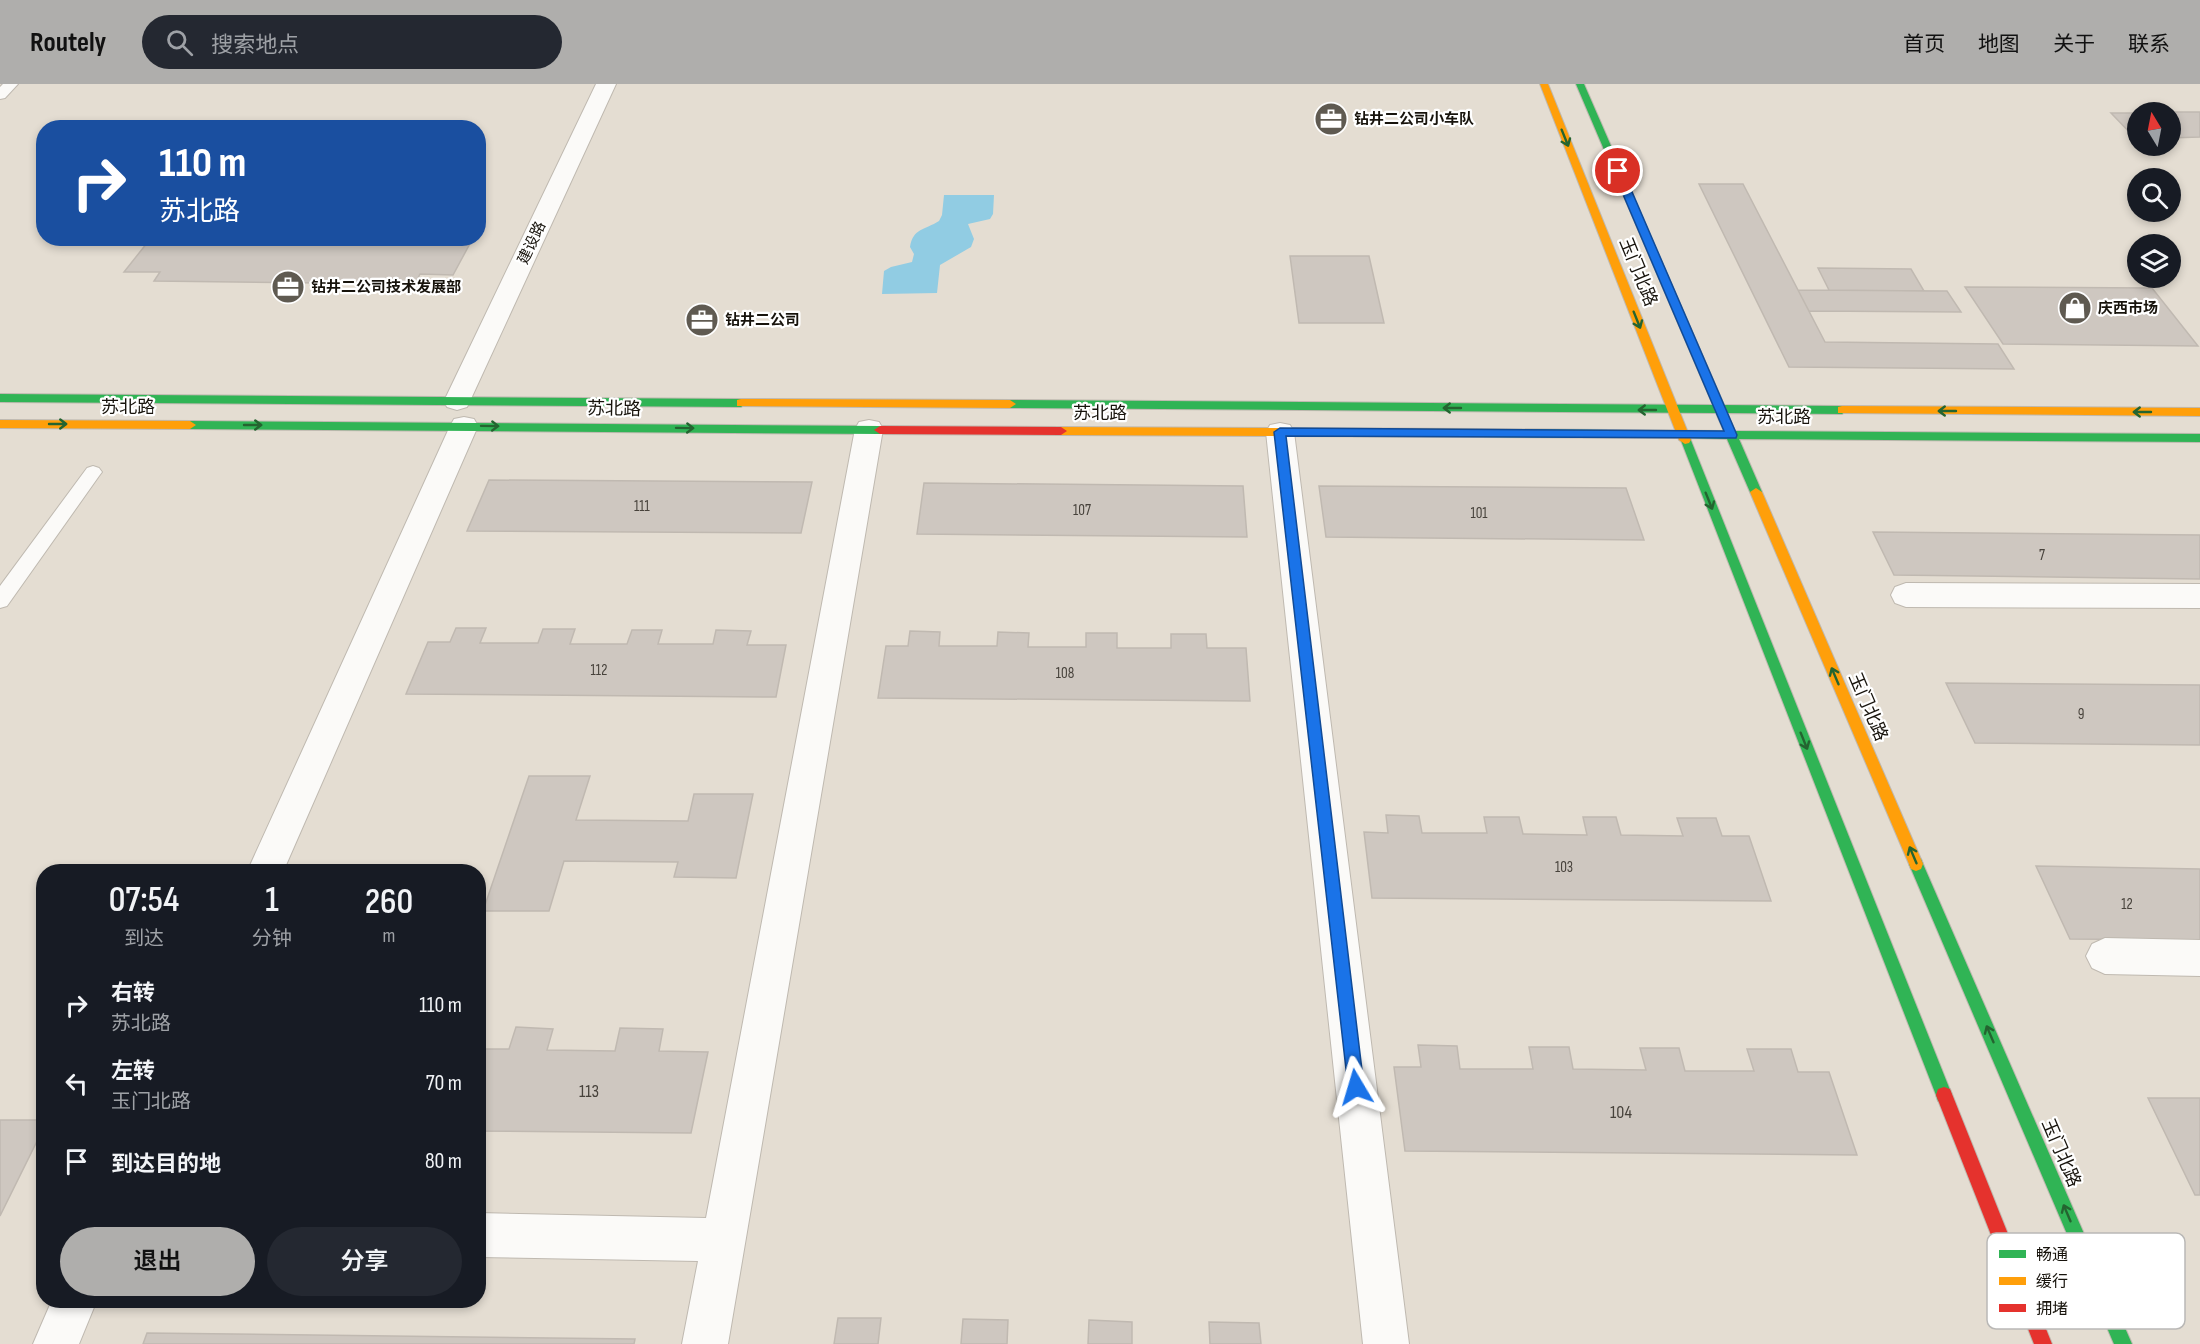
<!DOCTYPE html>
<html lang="zh">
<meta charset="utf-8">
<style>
:root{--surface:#171b24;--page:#242831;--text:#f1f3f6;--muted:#9ea1a6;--accent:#afaeac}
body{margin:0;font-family:"Sofia Sans Condensed","Noto Sans SC",sans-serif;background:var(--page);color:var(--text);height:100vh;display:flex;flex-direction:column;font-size:22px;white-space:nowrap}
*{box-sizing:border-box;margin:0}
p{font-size:20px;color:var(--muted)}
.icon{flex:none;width:33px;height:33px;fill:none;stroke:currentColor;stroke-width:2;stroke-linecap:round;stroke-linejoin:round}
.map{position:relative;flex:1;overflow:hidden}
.sheet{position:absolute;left:36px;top:780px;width:450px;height:444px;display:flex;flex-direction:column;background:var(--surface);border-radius:24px;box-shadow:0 3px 9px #0003}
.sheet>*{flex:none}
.guide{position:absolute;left:36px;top:36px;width:450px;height:126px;border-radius:24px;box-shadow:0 3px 9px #0003;background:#1a4fa0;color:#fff;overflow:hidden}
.needle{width:39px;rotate:350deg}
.buttons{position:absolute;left:2127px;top:18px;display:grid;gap:12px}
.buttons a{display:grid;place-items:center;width:54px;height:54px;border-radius:50%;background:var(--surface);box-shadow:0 3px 9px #0003;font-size:30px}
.pin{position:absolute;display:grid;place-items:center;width:51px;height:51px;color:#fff;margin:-26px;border:3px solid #fff;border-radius:50%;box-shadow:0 2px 6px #0007}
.me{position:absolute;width:66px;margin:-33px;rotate:353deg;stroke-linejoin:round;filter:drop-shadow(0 0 4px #0008)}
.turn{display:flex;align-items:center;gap:21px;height:126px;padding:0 24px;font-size:27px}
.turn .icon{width:78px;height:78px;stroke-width:2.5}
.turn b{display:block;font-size:42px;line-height:51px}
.eta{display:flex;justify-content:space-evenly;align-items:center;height:102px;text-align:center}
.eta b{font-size:36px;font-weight:600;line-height:42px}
.button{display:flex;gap:12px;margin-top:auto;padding:12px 24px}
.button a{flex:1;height:69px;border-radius:36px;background:var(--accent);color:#111;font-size:24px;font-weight:600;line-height:69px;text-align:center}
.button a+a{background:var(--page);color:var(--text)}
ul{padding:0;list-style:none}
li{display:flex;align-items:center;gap:18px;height:78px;padding:0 24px}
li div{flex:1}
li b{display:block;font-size:22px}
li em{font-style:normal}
header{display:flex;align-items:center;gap:36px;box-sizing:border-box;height:84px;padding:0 30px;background:var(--accent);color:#111}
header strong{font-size:28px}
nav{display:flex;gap:33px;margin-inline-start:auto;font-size:21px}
.search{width:420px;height:54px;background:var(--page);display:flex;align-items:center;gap:15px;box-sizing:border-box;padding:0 21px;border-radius:33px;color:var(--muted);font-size:22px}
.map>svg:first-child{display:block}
</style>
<header>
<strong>Routely</strong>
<div class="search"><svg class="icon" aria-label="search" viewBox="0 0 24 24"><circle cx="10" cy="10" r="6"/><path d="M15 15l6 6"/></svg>搜索地点</div>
<nav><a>首页</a><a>地图</a><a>关于</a><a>联系</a></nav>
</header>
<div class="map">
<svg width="2200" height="1260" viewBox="0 0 2200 1260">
<rect width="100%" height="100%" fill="#e4ddd2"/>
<!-- water -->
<path fill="#91cce3" d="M944,111H994L993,130L990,135L968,140L974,155L971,163L940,181L937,209L882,210L884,187L891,183L912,178L914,170L910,163C913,144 925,146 939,137L942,131Z"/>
<!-- building -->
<path fill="#cec7c0" stroke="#c0b9b1" stroke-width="1.5" d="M2156,28H2200V53L2170,54V28Z
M2111,29H2138V54H2135Z
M1699,100H1743L1825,258L1998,260L2014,285L1789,283Z
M151,154L435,159L438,154H473L453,191L420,190L415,200L154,197L160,188H124Z
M1290,172H1369L1384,239H1299Z
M1818,184L1911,185L1924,207L1829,206Z
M1965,203L2152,204L2198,262L2003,260Z
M1798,206L1947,207L1961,228L1809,227Z
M489,396L812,398L801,449L467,447Z
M924,399L1243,402L1247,453L917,450Z
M1319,402L1626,404L1644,456L1326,453Z
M1873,448L2200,451V495L1894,491Z
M456,544H486L480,559H538L543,545H575L570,560H627L632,546H662L658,560H713L716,546L751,547L747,561H786L776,613L406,610L428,558H450Z
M910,547L940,548L939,562H997L998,548L1029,549L1028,563H1086V549H1117V564H1171V550H1206L1207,564H1246L1250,617L878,614L886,562H908Z
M1946,599L2200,601V661L1975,659Z
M529,692H590L576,736L688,737L694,710H753L736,794L674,793L678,778L564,777L549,827H483Z
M1386,731L1419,732L1422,749H1487L1484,733H1519L1523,750L1587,751L1583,733H1616L1621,751L1683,752L1677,734H1716L1722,752H1749L1771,817L1372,814L1364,748L1388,749Z
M2036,782L2200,785V856L2070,855Z
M516,943L553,945L547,966L615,967L620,944L663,945L659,967L708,968L691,1049L478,1047V965H509Z
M1418,961L1457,962L1460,985H1533L1529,963H1569L1573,985L1646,986L1640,964H1679L1685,987H1754L1747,965H1791L1798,988H1829L1857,1071L1405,1067L1394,983H1421Z
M2148,1014H2200V1111H2195Z
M0,1036H44V1043L0,1132Z
M838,1234H881L878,1260H834Z
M963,1235L1008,1236L1007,1260H961Z
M1089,1236L1132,1238V1260H1088Z
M1209,1238L1259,1239L1261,1260H1210Z
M147,1249L635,1255L634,1260H143Z"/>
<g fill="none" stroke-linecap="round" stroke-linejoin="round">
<!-- lane casing -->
<g stroke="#bfb9b0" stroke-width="2">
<path id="lane" d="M3,0H18L5,14L0,15V3Z
M93,382L99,384L102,388L99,392L7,522L0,524V502L87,384Z"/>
</g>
<!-- street casing -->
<g stroke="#bfb9b0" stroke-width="2">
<path id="street" d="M596,0H616L470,317L467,323L457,326L447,323L444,317Z
M464,333L474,335L478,342L283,788H247L450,342L454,335Z
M869,336L879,338L883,345L728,1260H682L698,1177L478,1173V1129L706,1134L855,345L859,338Z
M1280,339L1290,341L1294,348L1409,1260H1363L1266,348L1270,341Z
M1906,499L2200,500V524L1906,523L1895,519L1891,511L1895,503Z
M2105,854L2200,856V892L2105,890L2092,884L2086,872L2092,860Z
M52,1216H97L79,1260H33Z"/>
</g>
<!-- fast casing -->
<g stroke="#bfb9b0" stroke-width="2">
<path id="fast" d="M1576,0H1584L1724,321L1842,322L1848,326L1842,330L1727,329L1735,347L2200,350V358L1739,355L1762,408L1756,412L1750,408L1727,355L1690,354L1952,1011L1950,1017L1944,1019L1938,1017L1936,1011L1680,354L1479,353L1473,349L1479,345L1724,347L1716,329L1010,324L1004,320L1010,316L1713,321Z
M0,310L741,315L747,319L741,323L0,318Z
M190,337L880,342L886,346L880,350L190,345L184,341Z
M1916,773L1921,775L1923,780L2132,1260H2114L1909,780L1911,775Z"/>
</g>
<!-- slow casing -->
<g stroke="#bfb9b0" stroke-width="2">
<path id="slow" d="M1540,0H1548L1691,356L1689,359L1685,360L1679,356Z
M741,315L1010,316L1016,320L1010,324L737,322V316Z
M1842,322L2200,324V332L1838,329V323Z
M0,336L190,337L196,341L190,345L0,344Z
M1061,343L1479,345L1485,349L1479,353L1061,351L1055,347Z
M1756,404L1762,408L1923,780L1921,785L1916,787L1911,785L1909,780L1750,408Z"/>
</g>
<!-- jam casing -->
<g stroke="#bfb9b0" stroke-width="2">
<path id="jam" d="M880,342L1061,343L1067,347L1061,351L880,350L874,346Z
M1944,1003L1950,1005L2052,1260H2034L1936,1011L1938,1005Z"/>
</g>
<!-- lane -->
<use href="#lane" fill="#fbfaf8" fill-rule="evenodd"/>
<!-- street -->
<use href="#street" fill="#fbfaf8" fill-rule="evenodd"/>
<!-- fast -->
<use href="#fast" fill="#30b455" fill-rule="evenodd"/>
<!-- slow -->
<use href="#slow" fill="#ff9f0a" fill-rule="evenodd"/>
<!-- jam -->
<use href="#jam" fill="#e5322d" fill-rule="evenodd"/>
</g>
<!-- one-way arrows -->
<defs><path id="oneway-shaft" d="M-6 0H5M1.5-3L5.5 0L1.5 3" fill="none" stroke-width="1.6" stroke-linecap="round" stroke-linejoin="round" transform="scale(1.5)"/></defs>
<g stroke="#246430">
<use href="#oneway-shaft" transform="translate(1565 54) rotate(68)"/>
<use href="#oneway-shaft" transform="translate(1637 236) rotate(68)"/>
<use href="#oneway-shaft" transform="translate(1452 324) rotate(-180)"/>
<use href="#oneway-shaft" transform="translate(1647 326) rotate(-180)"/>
<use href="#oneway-shaft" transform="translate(1947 327) rotate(-180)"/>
<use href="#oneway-shaft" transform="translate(2142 328) rotate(-180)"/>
<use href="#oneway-shaft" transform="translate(58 340)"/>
<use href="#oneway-shaft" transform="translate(253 341)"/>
<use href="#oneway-shaft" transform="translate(490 342) rotate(1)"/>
<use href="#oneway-shaft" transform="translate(685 344) rotate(1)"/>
<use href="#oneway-shaft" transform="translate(1709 417) rotate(68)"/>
<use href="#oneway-shaft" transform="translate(1835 592) rotate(-113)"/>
<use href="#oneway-shaft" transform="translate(1804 657) rotate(68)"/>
<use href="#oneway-shaft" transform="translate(1913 771) rotate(-113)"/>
<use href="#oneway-shaft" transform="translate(1990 950) rotate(-113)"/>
<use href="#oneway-shaft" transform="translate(2067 1129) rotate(-113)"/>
</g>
<!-- route -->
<path fill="#1a73e8" stroke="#114b97" stroke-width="1.5" d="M1615,85L1623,87L1737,351L1736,354L1286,352L1364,1003L1362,1009L1356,1011L1350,1009L1348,1003L1274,348L1280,344L1724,347L1613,87Z"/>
<!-- icons -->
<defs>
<g id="office-disc" transform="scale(1.725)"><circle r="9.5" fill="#5f5a51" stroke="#fff"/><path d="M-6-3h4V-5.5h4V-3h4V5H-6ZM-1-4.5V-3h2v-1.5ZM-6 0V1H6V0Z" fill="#fff"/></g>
<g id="shop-disc" transform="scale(1.725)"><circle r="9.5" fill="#5f5a51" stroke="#fff"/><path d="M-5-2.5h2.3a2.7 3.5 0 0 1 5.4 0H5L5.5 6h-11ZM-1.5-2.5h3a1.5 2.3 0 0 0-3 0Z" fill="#fff"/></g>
</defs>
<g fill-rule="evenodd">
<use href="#office-disc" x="1331" y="35"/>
<use href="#office-disc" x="288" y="203"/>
<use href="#shop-disc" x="2075" y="224"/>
<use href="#office-disc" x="702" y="236"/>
</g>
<g text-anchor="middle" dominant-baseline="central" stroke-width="4.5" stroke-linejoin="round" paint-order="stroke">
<!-- far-poi labels -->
<g font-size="15" font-weight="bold" fill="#17130c" stroke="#fff" text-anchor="start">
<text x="1354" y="35">钻井二公司小车队</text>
<text x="311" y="203">钻井二公司技术发展部</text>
<text x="2098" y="224">庆西市场</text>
<text x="725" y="236">钻井二公司</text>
</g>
<!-- far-street labels -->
<g font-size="15" fill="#17130c" stroke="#fff">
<text transform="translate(532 159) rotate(-65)">建设路</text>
</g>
<!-- number labels -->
<g font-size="15" fill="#47423b">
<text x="642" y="422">111</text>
<text x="1082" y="426">107</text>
<text x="1479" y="429">101</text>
<text x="2042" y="471">7</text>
<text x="599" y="586">112</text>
<text x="1065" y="589">108</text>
<text x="2081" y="630">9</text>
<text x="1564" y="783">103</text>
<text x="2127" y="820">12</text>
</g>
<!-- street labels -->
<g font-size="18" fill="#17130c" stroke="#fff">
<text transform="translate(1638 188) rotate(68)">玉门北路</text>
<text x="128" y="323">苏北路</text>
<text transform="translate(614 325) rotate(1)">苏北路</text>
<text x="1100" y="329">苏北路</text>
<text x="1784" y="333">苏北路</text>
<text transform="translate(1868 623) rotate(67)">玉门北路</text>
<text transform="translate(2061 1069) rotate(67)">玉门北路</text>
</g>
<!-- near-number labels -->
<g font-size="18" fill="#47423b">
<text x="589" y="1007">113</text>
<text x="1621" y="1028">104</text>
</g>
</g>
<!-- legend -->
<rect x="1987" y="1149" width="198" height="96" rx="9" fill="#fff" stroke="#b9b8b6" stroke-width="1.5"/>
<rect x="1999" y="1166" width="27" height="8" fill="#30b455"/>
<rect x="1999" y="1193" width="27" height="8" fill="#ff9f0a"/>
<rect x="1999" y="1220" width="27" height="8" fill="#e5322d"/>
<g font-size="16" fill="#17130c">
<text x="2036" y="1176">畅通</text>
<text x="2036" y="1203">缓行</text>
<text x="2036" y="1230">拥堵</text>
</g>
</svg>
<div class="buttons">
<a><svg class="needle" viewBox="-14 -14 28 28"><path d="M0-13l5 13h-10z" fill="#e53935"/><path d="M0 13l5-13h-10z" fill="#9ea1a6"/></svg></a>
<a><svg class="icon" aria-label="search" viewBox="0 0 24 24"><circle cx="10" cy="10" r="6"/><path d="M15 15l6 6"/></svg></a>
<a><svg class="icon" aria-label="layers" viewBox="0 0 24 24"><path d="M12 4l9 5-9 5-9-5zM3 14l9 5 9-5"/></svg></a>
</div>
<div class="pin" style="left:1618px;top:87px;background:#d93025"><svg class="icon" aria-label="arrive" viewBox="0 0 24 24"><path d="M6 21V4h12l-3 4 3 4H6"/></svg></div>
<svg class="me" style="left:1356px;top:1003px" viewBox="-20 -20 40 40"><path d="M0-17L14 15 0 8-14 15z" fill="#1a73e8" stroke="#fff" stroke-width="4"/></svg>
<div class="guide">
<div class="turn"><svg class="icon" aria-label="right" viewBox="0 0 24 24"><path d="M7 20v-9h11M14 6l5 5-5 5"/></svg><div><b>110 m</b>苏北路</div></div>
</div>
<section class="sheet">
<div class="eta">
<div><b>07:54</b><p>到达</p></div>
<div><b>1</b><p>分钟</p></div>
<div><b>260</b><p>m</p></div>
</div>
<ul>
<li><svg class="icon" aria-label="right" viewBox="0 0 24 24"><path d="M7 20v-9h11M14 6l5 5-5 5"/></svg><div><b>右转</b><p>苏北路</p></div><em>110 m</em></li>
<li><svg class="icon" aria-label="left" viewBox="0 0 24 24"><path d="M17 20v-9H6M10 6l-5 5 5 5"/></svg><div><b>左转</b><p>玉门北路</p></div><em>70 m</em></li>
<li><svg class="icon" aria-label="arrive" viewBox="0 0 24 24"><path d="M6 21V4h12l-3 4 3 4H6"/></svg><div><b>到达目的地</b></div><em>80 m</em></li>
</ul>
<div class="button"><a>退出</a><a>分享</a></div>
</section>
</div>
